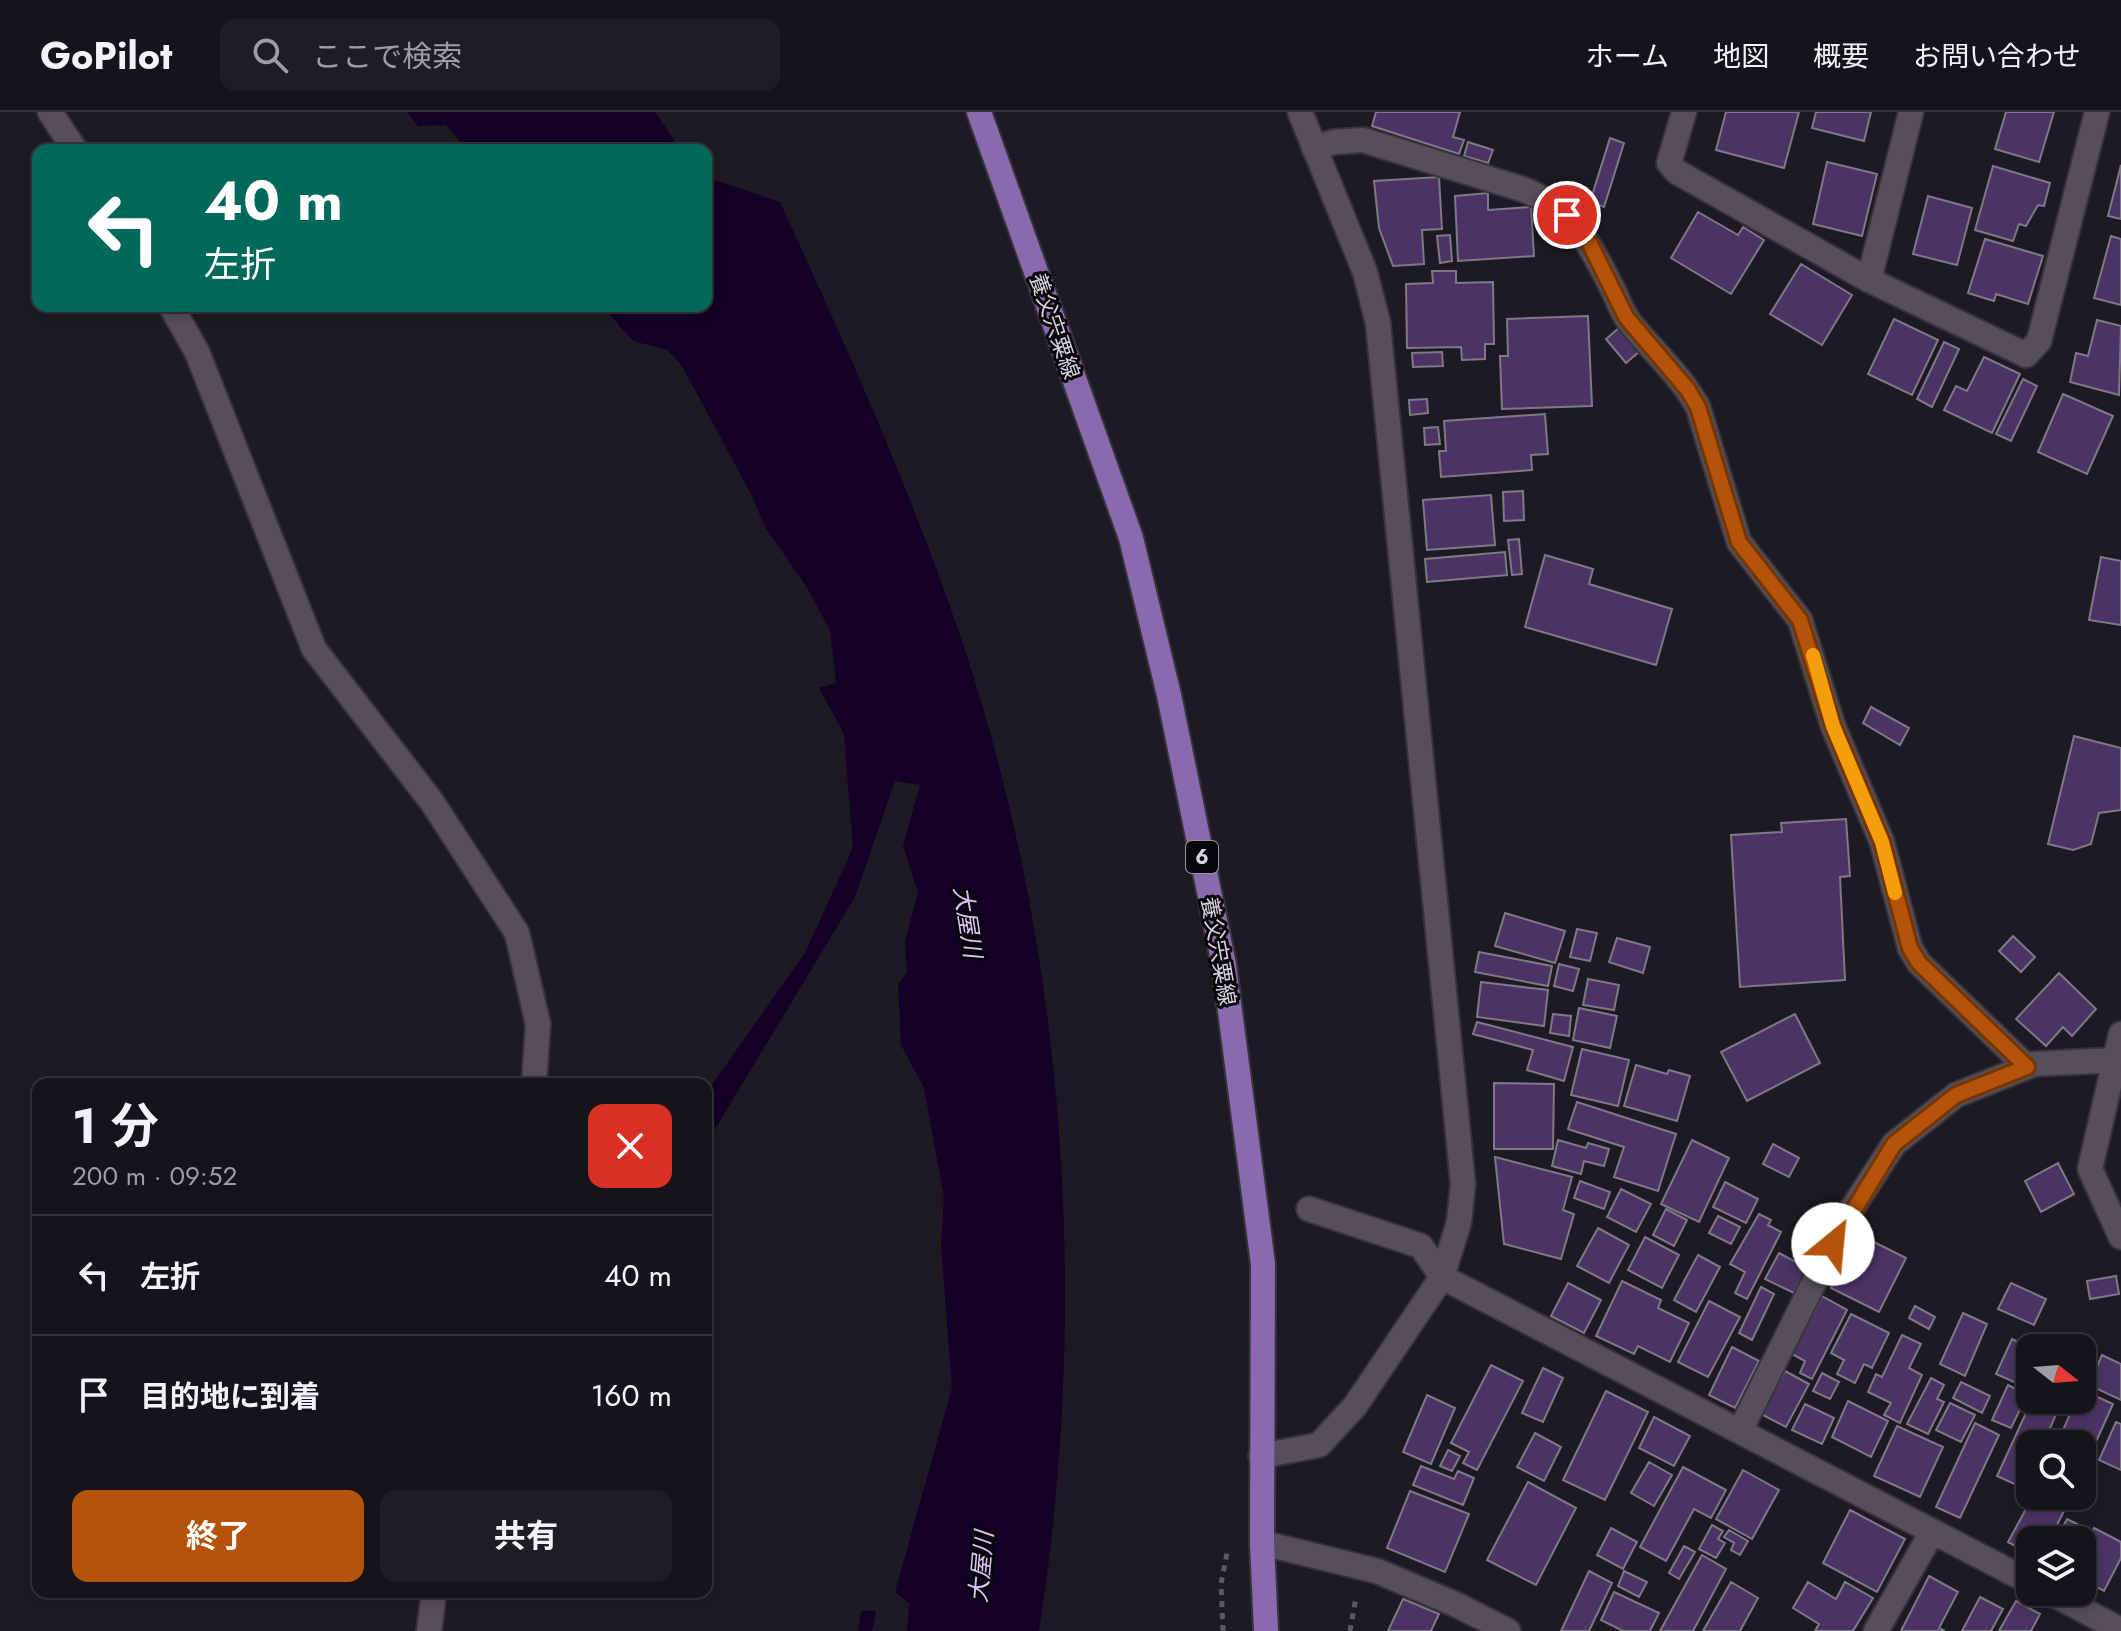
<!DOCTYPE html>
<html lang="ja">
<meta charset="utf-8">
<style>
:root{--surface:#16141a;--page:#1f1d23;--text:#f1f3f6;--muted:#9e9ea2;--line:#353339;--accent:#b45309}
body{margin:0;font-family:Jost,"Noto Sans JP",sans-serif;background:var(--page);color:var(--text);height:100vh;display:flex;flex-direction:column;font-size:30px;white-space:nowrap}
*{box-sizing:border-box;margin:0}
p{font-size:26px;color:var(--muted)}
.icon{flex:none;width:44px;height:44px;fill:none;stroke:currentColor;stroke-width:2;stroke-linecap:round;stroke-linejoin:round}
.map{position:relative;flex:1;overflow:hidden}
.sheet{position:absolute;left:32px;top:966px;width:680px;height:520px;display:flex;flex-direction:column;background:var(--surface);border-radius:16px;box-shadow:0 4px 12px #0003,0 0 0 2px var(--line)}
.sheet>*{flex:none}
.banner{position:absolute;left:32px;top:32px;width:680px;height:168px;border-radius:16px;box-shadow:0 4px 12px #0003,0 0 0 2px var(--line);background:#00695c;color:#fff;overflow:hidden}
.needle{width:52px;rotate:107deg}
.controls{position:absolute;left:2016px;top:1222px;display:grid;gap:16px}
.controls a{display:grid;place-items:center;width:80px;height:80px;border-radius:16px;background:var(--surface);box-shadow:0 4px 12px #0003,0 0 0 2px var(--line);font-size:40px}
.pin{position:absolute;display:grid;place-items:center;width:68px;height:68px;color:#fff;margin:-34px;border:4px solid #fff;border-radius:50%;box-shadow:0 2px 8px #0007}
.me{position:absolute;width:88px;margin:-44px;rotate:28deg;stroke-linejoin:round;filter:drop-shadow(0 0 6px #0008)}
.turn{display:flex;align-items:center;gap:28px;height:168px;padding:0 40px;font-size:36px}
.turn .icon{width:104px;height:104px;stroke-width:2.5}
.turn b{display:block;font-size:56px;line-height:68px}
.round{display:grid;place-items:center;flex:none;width:84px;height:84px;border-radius:16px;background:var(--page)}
.summary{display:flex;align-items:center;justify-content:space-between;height:136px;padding:0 40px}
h1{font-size:48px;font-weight:700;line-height:60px}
.action{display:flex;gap:16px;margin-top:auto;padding:16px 40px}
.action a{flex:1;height:92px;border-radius:16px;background:var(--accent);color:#fff;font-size:32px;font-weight:700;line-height:92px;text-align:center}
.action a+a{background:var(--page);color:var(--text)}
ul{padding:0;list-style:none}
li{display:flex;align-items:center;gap:24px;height:120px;padding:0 40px;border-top:2px solid var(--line)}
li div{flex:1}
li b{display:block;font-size:30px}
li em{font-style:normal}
header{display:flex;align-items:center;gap:48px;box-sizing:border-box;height:112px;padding:0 40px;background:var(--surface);border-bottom:2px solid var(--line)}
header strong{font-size:38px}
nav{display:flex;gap:44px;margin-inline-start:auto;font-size:28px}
.search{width:560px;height:72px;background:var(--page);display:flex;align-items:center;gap:20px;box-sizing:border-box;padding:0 28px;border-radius:16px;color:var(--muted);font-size:30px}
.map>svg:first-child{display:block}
</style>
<header>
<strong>GoPilot</strong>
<div class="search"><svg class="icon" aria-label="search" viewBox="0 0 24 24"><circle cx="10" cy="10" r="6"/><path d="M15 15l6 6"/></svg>ここで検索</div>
<nav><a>ホーム</a><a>地図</a><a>概要</a><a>お問い合わせ</a></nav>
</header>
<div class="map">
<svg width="2121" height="1519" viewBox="0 0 2121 1519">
<rect width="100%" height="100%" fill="#1e1a23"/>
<!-- water -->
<path fill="#150028" d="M407,0H655L681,38H467L446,13L418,14Z
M706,65L780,90C846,234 911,378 962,529C1067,842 1090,1193 1039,1519H907L909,1491L895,1480L952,1276L941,1135L944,1085L924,976L901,933L898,872L907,860L905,829L918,781L903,734L920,673L895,669L855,785L706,1032V981L805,841L853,736L844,622L819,576L836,571L830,518L806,474L765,415L751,382L682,254L667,238L633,229L602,194H706Z
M861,1499H876L872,1519H858Z"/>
<!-- building -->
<path fill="#4c3366" stroke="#7e7985" stroke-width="2" d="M1376,0H1460L1453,25L1464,28L1459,42L1372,14Z
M1726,0H1799L1784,56L1716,38Z
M1816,0H1871L1864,29L1812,16Z
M2006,0H2054L2039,50L1995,37Z
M1610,26L1624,31L1604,95L1590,90Z
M1468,30L1493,38L1488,51L1464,44Z
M1827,50L1877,62L1862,124L1813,112Z
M2121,53V107L2108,104Z
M1993,54L2050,71L2044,94L2038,93L2026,114L2019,112L2013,129L1975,118Z
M1439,65L1442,117L1422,118L1424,152L1393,154L1379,116L1374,69Z
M1488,81V98L1531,95L1534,144L1458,149L1455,84Z
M1928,84L1972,96L1957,153L1913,142Z
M1698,100L1738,123L1743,115L1764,128L1731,182L1671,146Z
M1450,123L1452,149L1440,151L1437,124Z
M2111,124L2121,127V193L2094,186Z
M1985,127L2043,144L2028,192L1996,182L1994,189L1968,181Z
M1801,152L1852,183L1822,233L1770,202Z
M1432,159H1456V171L1493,170L1494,232H1485V247L1462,248L1461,235L1407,236L1406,172L1433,171Z
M1588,204L1592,294L1502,297L1500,244H1508L1507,207Z
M1894,207L1938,228L1912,283L1868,262Z
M2097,208L2121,214L2119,283L2070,270L2076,241L2088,244Z
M1620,215L1640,239L1626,251L1606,227Z
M1944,230L1959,237L1932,295L1917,287Z
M1442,240L1443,254L1413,255L1412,241Z
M1984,245L2020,262L1992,321L1944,298L1956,274L1967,279Z
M2023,267L2037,274L2011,329L1996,322Z
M2063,282L2113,304L2087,362L2038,340Z
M1427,287L1428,301L1410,303L1409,288Z
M1545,302L1548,342L1531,343L1532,358L1441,365L1439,339H1446L1444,309Z
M1438,315L1440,332L1425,333L1424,316Z
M1523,379L1524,408L1504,409L1503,380Z
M1491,383L1495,433L1427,438L1423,388Z
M1519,427L1522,462L1512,463L1508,428Z
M1505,440L1507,463L1427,470L1425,447Z
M1545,443L1593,457L1589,472L1672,497L1656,553L1525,515Z
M2101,445L2121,449V513L2089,508Z
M1871,595L1909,616L1900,633L1863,611Z
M2074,624L2121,636V698L2099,701L2091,732L2073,738L2048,732Z
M1846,707L1850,764L1840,765L1845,868L1740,875L1731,723L1782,720L1781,711Z
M1505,801L1565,819L1555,851L1495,834Z
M1577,817L1597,821L1590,849L1570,845Z
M2013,824L2035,845L2021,860L1999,839Z
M1617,826L1650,835L1643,861L1609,850Z
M1479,840L1552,854L1548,874L1475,860Z
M1559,852L1579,857L1573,879L1554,874Z
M2059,861L2096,897L2072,924L2063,915L2046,934L2016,907Z
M1588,867L1619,873L1614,898L1583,893Z
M1481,870L1548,878L1544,914L1477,905Z
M1579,896L1617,904L1610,936L1573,928Z
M1553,902L1571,904L1569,924L1550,921Z
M1795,902L1820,951L1747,989L1721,940Z
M1477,910L1573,935L1564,969L1527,958L1533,938L1473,922Z
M1582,937L1629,948L1618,994L1571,983Z
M1636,953L1667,962L1669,958L1690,964L1677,1009L1624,994Z
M1494,971L1554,972L1553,1037H1494Z
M1577,990L1676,1022L1658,1079L1614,1065L1624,1035L1568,1017Z
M1558,1028L1586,1036L1588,1031L1609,1037L1604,1054L1584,1049L1581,1062L1552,1054Z
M1692,1028L1729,1046L1699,1110L1661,1092Z
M1773,1032L1799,1046L1789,1065L1763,1052Z
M1495,1045L1572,1065L1563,1098L1574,1102L1561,1147L1504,1132Z
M2058,1051L2074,1082L2041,1100L2025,1069Z
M1580,1069L1610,1080L1604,1097L1574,1086Z
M1725,1070L1758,1087L1746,1111L1713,1095Z
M1621,1077L1651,1092L1636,1120L1607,1105Z
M1666,1097L1687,1108L1674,1134L1653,1123Z
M1759,1102L1771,1108L1768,1113L1781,1120L1747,1187L1735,1181L1745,1160L1730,1152Z
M1718,1104L1740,1115L1731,1132L1709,1121Z
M1598,1116L1629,1133L1609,1171L1577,1154Z
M1858,1122L1906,1146L1879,1200L1831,1176Z
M1645,1125L1679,1143L1662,1176L1628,1158Z
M1779,1141L1807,1156L1794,1181L1765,1167Z
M1698,1143L1720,1155L1696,1200L1674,1188Z
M2116,1164L2119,1182L2090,1187L2087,1169Z
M1622,1169L1661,1188L1658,1196L1689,1211L1670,1250L1638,1234L1634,1242L1596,1224Z
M1568,1171L1601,1188L1584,1221L1551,1204Z
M2011,1171L2046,1187L2034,1213L1998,1197Z
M1761,1175L1774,1182L1752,1228L1739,1221Z
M1822,1184L1847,1198L1812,1267L1800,1261L1805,1249L1792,1242Z
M1709,1189L1740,1205L1708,1265L1678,1250Z
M1915,1194L1935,1205L1929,1217L1909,1206Z
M1963,1201L1987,1212L1965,1264L1940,1252Z
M1851,1202L1889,1221L1872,1256L1864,1252L1855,1271L1837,1262L1844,1248L1831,1241Z
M1902,1223L1921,1232L1909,1256L1922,1263L1900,1311L1884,1303L1891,1291L1868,1280L1876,1262L1882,1265Z
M2071,1225L2095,1236L2082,1266V1236H2066Z
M2012,1227L2031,1236L2030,1277L1996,1262Z
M1732,1235L1759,1249L1735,1296L1709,1283Z
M2102,1243L2121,1252V1288L2089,1273Z
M1491,1253L1523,1269L1477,1358L1463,1351L1469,1340L1451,1331Z
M1543,1256L1563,1266L1543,1310L1522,1301Z
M1785,1259L1809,1272L1786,1315L1761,1302Z
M1822,1261L1839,1270L1830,1287L1813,1279Z
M1931,1266L1944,1273L1937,1287L1944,1290L1928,1322L1907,1312Z
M1961,1270L1990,1284L1982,1301L1953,1286Z
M2008,1273L2027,1283L2011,1316L1992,1308Z
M2082,1278L2113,1292L2086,1352L2082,1350V1332H2057L2076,1288H2082Z
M1606,1279L1648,1300L1605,1388L1563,1368Z
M1427,1283L1455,1296L1431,1352L1403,1340Z
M2032,1288H2042L2059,1296L2043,1332H2030V1359L2023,1376L1997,1364Z
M2051,1288H2071L2067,1295Z
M1848,1289L1888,1309L1871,1345L1832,1325Z
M1950,1291L1975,1303L1961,1330L1936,1318Z
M1805,1292L1834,1306L1822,1332L1792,1318Z
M1654,1305L1690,1324L1674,1354L1639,1336Z
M2116,1310L2121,1312V1358L2099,1348Z
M1975,1311L1999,1323L1960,1406L1936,1395Z
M1897,1314L1943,1335L1920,1385L1874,1364Z
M1535,1321L1561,1335L1544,1369L1517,1355Z
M1448,1338L1460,1344L1452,1359L1440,1354Z
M1649,1350L1672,1363L1654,1394L1631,1381Z
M1421,1354L1454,1367L1458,1359L1474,1366L1463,1393L1413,1373Z
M1683,1355L1726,1378L1711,1406L1694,1397L1666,1449L1640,1435Z
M1743,1358L1779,1378L1752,1427L1716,1407Z
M1528,1370L1576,1396L1536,1473L1487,1448Z
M1410,1379L1469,1402L1445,1460L1387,1436Z
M2033,1384H2072L2049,1428H2030V1442L2008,1430Z
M1850,1398L1905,1427L1877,1480L1823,1451Z
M2067,1407L2085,1416L2079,1428H2056Z
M1712,1413L1723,1419L1718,1427L1725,1431L1716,1446L1699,1437Z
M1611,1416L1637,1430L1623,1457L1597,1443Z
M2094,1416L2121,1430V1446L2104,1479L2082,1467V1439Z
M1729,1418L1748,1429L1740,1443L1731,1438L1734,1431L1724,1425Z
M1684,1434L1695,1440L1679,1467L1669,1461Z
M1702,1443L1726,1457L1693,1519H1660Z
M1589,1459L1612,1471L1589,1519H1561Z
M1624,1459L1647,1470L1639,1485L1618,1474Z
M1929,1464L1958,1480L1939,1516L1945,1519H1901Z
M1731,1470L1758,1486L1740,1519H1703Z
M1808,1470L1836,1487L1845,1470L1873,1486L1853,1519H1815L1819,1512L1793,1496Z
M1614,1480L1659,1501L1650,1519H1623L1601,1508Z
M1980,1485L2003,1497L1991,1519H1962Z
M1403,1487L1439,1502L1431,1519H1388Z
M2016,1489L2040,1502L2031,1519H1999Z"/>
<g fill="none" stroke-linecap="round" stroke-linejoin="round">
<!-- minor casing -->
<g stroke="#36343a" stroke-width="28">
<path id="minor" d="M50,0L75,38
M1684,0L1669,51L1677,60L1869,168L2026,243L2039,229L2097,0
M1314,36L1334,30L1363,28L1522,77C1569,94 1590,131 1611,174C1617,185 1621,198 1628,208C1651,238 1680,262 1698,295L1739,430L1800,508L1833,614L1882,730L1910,836L1919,851L2027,955
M1869,168L1911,0
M171,194L197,240L314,537L432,690L517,821L538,912L534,972
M2121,922L2090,1057L2121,1125
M1309,1097L1421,1134L1442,1165L2030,1470
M1740,1319L1846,1106L1894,1032L1956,983L2034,952L2116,948
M1261,1344L1319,1333L1355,1294L1442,1165L1459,1110L1463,1072L1378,211L1365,160L1300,0
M1262,1431L1377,1459L1457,1493L1508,1519
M2049,1480L2121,1518
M429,1519L434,1480
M1876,1519L1932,1420"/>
</g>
<!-- major casing -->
<g stroke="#36343a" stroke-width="28">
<path id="major" d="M979,0L1131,426L1169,583L1224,853L1263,1152L1262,1431L1266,1519"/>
</g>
<!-- path -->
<path stroke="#5c5961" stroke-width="5" stroke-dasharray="6 6" stroke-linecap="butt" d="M1223,1519L1221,1472L1227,1441
M1350,1519L1356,1485"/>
<!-- minor -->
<use href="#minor" stroke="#544f5a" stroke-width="24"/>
<!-- major -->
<use href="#major" stroke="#8a69ae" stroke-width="24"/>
</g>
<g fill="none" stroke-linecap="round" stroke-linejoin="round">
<!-- route casing -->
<g stroke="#753606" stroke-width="20">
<path id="route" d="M1567,103L1590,132L1626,205L1688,278L1698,295L1739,430L1800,508L1833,614L1882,730L1910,836L1919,851L2027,955L1956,983L1894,1032L1833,1132"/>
</g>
<!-- route -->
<use href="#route" stroke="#b45309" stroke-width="14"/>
<!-- slow -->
<path stroke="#f59e0b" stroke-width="14" d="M1813,543L1833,614L1882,730L1895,781"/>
</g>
<g text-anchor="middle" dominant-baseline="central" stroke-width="6" stroke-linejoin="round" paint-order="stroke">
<!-- shield labels -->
<rect fill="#08060a" stroke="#99979c" stroke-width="2" x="1186" y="729" width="32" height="32" rx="6"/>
<g font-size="20" font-weight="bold" fill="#d7d5db">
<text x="1202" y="745">6</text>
</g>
<!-- street labels -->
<g font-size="22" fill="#d7d5db" stroke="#08060a">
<text transform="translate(1055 214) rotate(71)">養父宍粟線</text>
<text transform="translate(1219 839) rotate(80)">養父宍粟線</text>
</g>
<!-- water labels -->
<g font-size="24" font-style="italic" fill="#dbc5f6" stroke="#08060a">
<text transform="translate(968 810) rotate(81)">大屋川</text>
<text transform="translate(981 1455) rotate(-85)">大屋川</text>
</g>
</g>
</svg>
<div class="controls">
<a><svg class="needle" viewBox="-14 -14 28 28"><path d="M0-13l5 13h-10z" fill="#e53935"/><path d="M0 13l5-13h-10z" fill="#9e9ea2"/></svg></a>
<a><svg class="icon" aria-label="search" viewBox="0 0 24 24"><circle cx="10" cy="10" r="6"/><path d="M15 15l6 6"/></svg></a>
<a><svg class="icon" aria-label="layers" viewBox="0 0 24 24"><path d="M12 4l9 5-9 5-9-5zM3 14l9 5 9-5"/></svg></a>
</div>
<div class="pin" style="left:1567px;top:103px;background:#d93025"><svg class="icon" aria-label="arrive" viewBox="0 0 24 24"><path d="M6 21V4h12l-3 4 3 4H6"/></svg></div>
<svg class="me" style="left:1833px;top:1132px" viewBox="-20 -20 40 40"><circle r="19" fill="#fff"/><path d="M0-13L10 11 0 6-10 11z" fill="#b45309"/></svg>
<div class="banner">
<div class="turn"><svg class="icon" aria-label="left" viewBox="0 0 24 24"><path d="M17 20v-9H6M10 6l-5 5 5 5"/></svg><div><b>40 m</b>左折</div></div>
</div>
<section class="sheet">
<div class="summary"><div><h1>1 分</h1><p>200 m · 09:52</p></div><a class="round" style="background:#d93025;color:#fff"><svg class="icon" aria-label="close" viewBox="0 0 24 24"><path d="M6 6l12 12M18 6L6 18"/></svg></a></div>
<ul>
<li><svg class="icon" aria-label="left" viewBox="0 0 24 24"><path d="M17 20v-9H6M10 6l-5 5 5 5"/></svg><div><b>左折</b></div><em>40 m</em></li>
<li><svg class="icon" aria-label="arrive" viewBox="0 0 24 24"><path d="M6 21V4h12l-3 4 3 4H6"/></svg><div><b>目的地に到着</b></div><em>160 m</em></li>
</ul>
<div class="action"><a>終了</a><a>共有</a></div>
</section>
</div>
